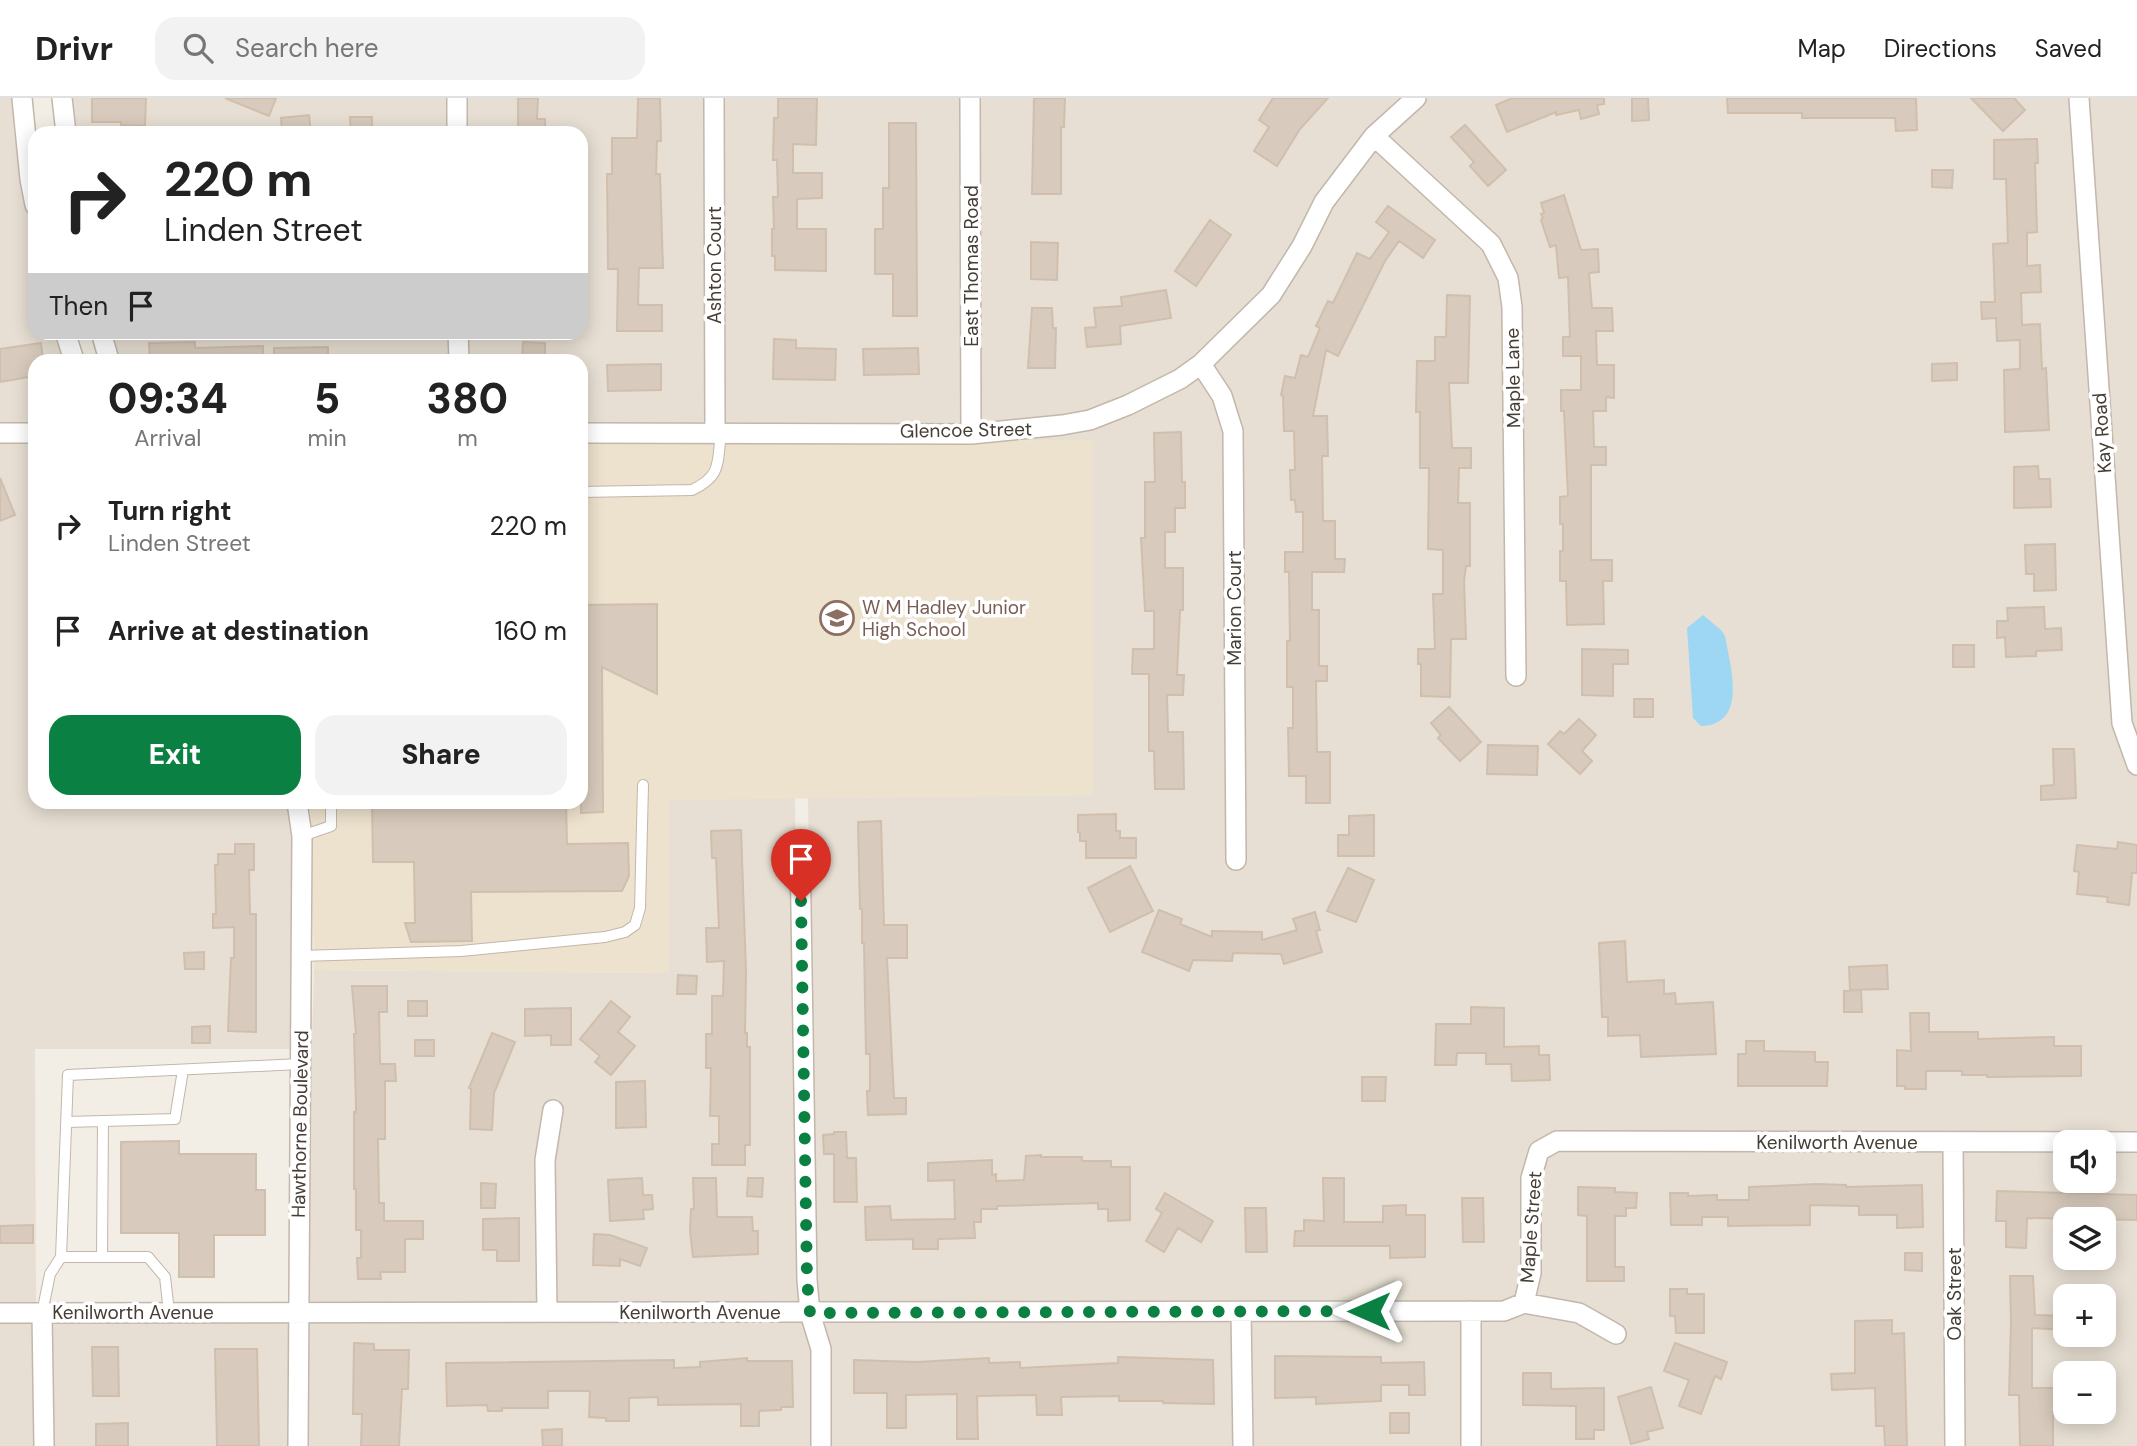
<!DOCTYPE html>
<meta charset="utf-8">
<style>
:root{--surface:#fff;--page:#f2f2f2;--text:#222;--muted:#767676;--line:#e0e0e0;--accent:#0b8043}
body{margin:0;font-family:"DM Sans",sans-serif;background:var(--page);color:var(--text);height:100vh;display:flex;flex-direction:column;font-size:26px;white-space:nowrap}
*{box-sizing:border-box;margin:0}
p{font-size:23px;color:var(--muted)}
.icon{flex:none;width:38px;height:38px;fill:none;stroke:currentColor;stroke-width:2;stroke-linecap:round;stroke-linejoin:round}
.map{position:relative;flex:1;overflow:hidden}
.side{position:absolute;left:28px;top:256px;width:560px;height:455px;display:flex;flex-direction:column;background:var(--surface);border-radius:21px;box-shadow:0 4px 18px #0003}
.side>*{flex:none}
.guide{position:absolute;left:28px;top:28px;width:560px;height:214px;border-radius:21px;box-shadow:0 4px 18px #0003;background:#fff;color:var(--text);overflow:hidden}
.fabs{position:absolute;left:2053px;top:1032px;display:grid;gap:14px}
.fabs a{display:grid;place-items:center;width:63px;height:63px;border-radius:14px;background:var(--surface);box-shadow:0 4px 18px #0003;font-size:35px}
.pin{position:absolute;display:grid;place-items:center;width:60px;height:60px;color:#fff;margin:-72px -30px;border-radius:50% 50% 50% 0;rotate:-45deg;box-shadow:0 0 7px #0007}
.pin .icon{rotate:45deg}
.me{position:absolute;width:77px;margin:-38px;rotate:270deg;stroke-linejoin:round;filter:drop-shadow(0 0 5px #0008)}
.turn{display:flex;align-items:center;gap:24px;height:147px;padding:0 21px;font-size:32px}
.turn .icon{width:91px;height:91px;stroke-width:2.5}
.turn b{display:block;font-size:49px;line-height:60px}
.then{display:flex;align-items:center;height:66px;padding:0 21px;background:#0003;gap:14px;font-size:26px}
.eta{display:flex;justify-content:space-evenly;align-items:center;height:119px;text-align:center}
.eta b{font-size:42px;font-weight:800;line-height:49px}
.primary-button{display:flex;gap:14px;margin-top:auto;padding:14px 21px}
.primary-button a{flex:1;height:80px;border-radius:21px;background:var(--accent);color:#fff;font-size:28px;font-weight:800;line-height:80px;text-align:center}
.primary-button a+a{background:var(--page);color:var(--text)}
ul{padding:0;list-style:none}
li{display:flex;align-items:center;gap:21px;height:105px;padding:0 21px}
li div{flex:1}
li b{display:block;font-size:26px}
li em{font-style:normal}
header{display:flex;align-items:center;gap:42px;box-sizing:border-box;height:98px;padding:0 35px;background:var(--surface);border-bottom:2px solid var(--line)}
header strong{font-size:33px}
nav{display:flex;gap:38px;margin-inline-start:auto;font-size:24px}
.search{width:490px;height:63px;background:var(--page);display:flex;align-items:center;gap:18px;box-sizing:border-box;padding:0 24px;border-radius:21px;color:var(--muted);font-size:26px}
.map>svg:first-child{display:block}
</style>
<header>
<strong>Drivr</strong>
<div class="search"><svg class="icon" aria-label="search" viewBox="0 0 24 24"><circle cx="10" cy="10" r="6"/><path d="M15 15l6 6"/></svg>Search here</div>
<nav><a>Map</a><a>Directions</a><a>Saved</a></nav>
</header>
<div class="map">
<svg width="2137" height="1348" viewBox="0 0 2137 1348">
<rect width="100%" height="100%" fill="#f3eee5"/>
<!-- residential -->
<path fill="#e7dfd3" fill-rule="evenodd" d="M0,0H17L21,81L35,132V234L63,235L70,262H35V328H0Z
M70,0H965L966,330L581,329V262H116L107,235L581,234V35H73Z
M978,0H2137V1348H832L830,1249L816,1182L808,700L1092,697V342H979ZM2065,1045H2104V1083H2065ZM2065,1122H2104V1160H2065ZM2065,1199H2104V1237H2065ZM2065,1276H2104V1314H2065Z
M0,342L35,343V704H293L297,951H35L36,1209H0Z
M795,700L802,1208L304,1206L314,872L669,875V702Z
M293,1220L295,1348H0V1223Z
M805,1220L815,1253L816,1348H306L304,1222Z"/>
<!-- education -->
<path fill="#ede2ce" d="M1092,342L1093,697L669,702V875L314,872L311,718L308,704H581V343Z"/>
<!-- water -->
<path fill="#9ed7f3" d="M1703,517L1721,532L1725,538C1730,567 1749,627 1701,628L1693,620L1687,530Z"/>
<!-- building -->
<path fill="#d8cbbd" stroke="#d0bfad" stroke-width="2" d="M92,0H146L145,28L121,27V24H92Z
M225,0H276L269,18Z
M518,0H538L537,21H545V35H518Z
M638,0H660L661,43H657L656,76H660L663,170H639L638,207H662V233H617L618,171H608L607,76H612V40H637Z
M778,0H817L816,47L793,46V75H822V100L797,101V131H826V173L775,172V158H772V131H774L773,99H778L777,62H773L774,20H778Z
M1034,0H1065L1064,29H1061V96H1032Z
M1273,0H1328L1300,31L1277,68L1254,53L1269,29L1259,22Z
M1512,0H1604V6L1597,7L1599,16L1581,21L1579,12L1556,17V14L1507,34L1496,7Z
M1632,0H1648L1649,22L1632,23Z
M1727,0H1916L1917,32L1896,33L1895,20H1802V15H1728Z
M1971,0H2014L2025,12L2003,33Z
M309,17L311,35H282L281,20Z
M350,19H372V35H351Z
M889,25H916L917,218H893V176H875V131H883V90H889Z
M1465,27L1506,72L1488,88L1470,68L1474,64L1451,39Z
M2037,41L2038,65H2035L2037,134L2027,135V168L2040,167L2041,194L2021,195L2022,227L2040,226L2042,271L2046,270L2049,332L2005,334L2004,272L2020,271V242L1997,243L1996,220L1982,221L1981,204H1995L1993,146L2008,145L2006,81H1994V42Z
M1932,72H1953L1952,90L1932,89Z
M1564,97L1581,152L1598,151L1599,174L1589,175L1592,210H1612L1613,233H1596L1597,267H1614V300L1606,299V313H1593L1594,349H1606V367H1591V462H1612V483H1603L1604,526L1567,527L1566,483H1560V453H1563V426H1560V399L1568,398L1564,313H1561V292H1581V258H1563V239H1570L1568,179L1559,180L1556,147L1550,149L1541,122L1543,120L1541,116L1544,115L1541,105Z
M1388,108L1435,142L1423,160L1399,143L1385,163L1338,258L1326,252L1313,318H1327L1328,358H1322L1323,423H1335V461H1345L1344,474H1312V512H1319V568H1327V583H1316L1317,654H1330V705H1306V678H1289L1288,630H1293V589H1287V543H1290L1289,474H1285V454H1303V414H1296L1295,402H1291L1290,372H1295L1294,333H1284L1283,298L1281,297L1285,278L1295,280L1301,257L1308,259L1320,230L1316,228L1328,203L1333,205L1357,155L1370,161L1389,134L1376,124Z
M1210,122L1231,137L1196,188L1175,173Z
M1031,144L1058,145L1057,182L1031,181Z
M1166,192L1171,220L1120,228L1121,246L1087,249L1085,230L1096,229L1094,210L1122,208L1121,199Z
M1447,197L1470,198L1468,285H1449L1452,350H1471V370H1459L1458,405H1470V468H1466L1464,483L1466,541H1451L1450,599L1421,598V566H1418V551H1435L1433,496H1443V452L1428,451L1429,370H1420V314H1416L1417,263H1435V239H1446Z
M1032,210H1052L1053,230H1056L1055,270H1028Z
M774,241L796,242V250L836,251L835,282L773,281Z
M195,244V250L263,248V262H150L149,245Z
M523,244L545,245V262H522Z
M41,245L43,262H35V278L0,284V251Z
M328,249V262H274V250Z
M918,250L919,276L864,277L863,251Z
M1957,265V282L1932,283V266Z
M661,266V292L608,293L607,267Z
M1181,334L1182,384H1185V410H1175V434H1165V470H1183V512H1180L1177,577H1184L1183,597H1167L1168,634H1183L1184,691H1155L1154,653H1149V576H1132L1133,551H1154V513H1145L1141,440H1145V384H1155L1154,335Z
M2038,368L2039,381H2050L2051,409L2014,410V369Z
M0,380L15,417L0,423Z
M2055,446L2056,492L2034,493V476H2026L2025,447Z
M657,506V596L602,569L603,714L581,715V507Z
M2044,509L2045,531L2061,530L2062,552L2036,553V558L2006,559L2005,539L1997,540V523H2008L2007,510Z
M1953,547H1974V569H1953Z
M1582,551L1628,552V566H1613V598L1582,597Z
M1634,601H1653V619H1634Z
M1449,609L1481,644L1460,663L1438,640L1441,637L1431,625Z
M1579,621L1596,637L1582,653L1592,663L1580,676L1548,646L1560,633L1564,636Z
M1488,647L1538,648L1537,677L1487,676Z
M2053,651H2074L2076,700L2041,702V688L2054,687Z
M372,704H566L567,746L628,745L629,778L622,793L471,794L472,843L411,844L405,825H415L414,764H373Z
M1116,716V733H1120V740H1136V760H1086V743H1080V734H1078V717Z
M1374,717V758H1338V737H1349V718Z
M881,723L884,827H907V860H887L894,1000H906V1016L868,1017L867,993H870V956H866L864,845H862V811H860L858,724Z
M741,732L746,874L745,935H747V949H750V1047H745V1067H712V1046H719V1018H710L711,970H706V936H712V898H723L724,863L707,864L706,830H719L716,760H712L711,733Z
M2118,744L2137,747V775H2132L2129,807L2107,804L2108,799L2077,796L2079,774L2074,773L2077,747L2117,751Z
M235,746H254V772H249L250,816H256V934L228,933L231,860H234V829L213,830V816H216L215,767H218V756H235Z
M1130,768L1153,813L1110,834L1088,790Z
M1348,770L1374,782L1356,824L1327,813Z
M1159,812L1182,821L1180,826L1212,839V833L1262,834V842L1297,832L1293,821L1315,814L1320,832L1316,833L1322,854L1284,866L1281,856L1233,855L1232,863L1193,862L1189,873L1142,854Z
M1625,843L1627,884L1664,882V896L1675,895L1676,906L1713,904L1716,956L1641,959L1640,937L1608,938V919H1602L1599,845Z
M204,854V871H185L184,855Z
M1887,867L1888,891L1850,892L1849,869Z
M678,877L697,878L696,896H677Z
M352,888H387V914H379L380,966H395L396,983H385V1041H378L379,1105H384V1123H423V1141H405V1174H380L381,1181H358L357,1160H361V1132H356V1091H354V1014H356V1007L354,936H356Z
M1861,892L1862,914H1844V893Z
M408,903H427V918H408Z
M611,903L630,919L618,934L635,948L611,977L595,964L600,958L580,941Z
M1471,909L1504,910V949L1539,948V957H1549L1550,982L1512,983L1511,966H1486V955H1457L1456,967H1435L1436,926H1471Z
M571,910V947H551V937L525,938V911Z
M1910,915H1929V934H1978V941L2054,939V948H2081V978L1987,979V977H1962V973H1926V991H1905V988H1897V952L1911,953Z
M210,928V945H192V929Z
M492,935L515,944L494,995L492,1032L470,1031L471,991L469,990Z
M415,942H434V958H415Z
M1746,943H1764V953L1815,954V964H1828L1827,988H1738V956H1746Z
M1362,979H1386L1385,1003H1362Z
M645,983L646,1029L616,1030V984Z
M834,1034H846L847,1060H856L857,1104H834V1056H824L823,1037L834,1036Z
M179,1043V1056H256V1092H265V1137H214V1179H179V1135H121V1044Z
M1041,1057V1059H1082V1063H1111V1069H1130V1122L1108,1123V1111H1098V1105L997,1108V1111H981V1124H974L975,1140L938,1141V1151H913V1141L866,1142L865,1109L890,1108L891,1122L955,1121L954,1082L928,1083V1065L992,1062V1077L996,1076V1083L1024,1082L1026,1058Z
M642,1080L643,1097H652L653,1111L643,1112L644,1121L610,1123L608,1082Z
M693,1080H716L717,1119H752L753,1133H758V1156L693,1159L690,1133L691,1111H694Z
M748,1080H763L762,1099L747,1098Z
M1323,1080H1344V1124H1383V1108L1406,1107V1117H1425V1159L1390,1160V1148H1294L1295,1133H1304V1122L1324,1123Z
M481,1085L496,1086L495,1110H481Z
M1817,1086L1846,1087V1089L1922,1087L1923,1129L1897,1130V1117H1859V1108L1810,1107V1127L1728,1128V1119H1702V1127H1671L1670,1095H1688V1098L1717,1097V1102H1749V1089Z
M1578,1089L1615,1090V1094L1637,1095L1636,1110H1626V1118H1615V1169H1624V1183H1587V1118L1578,1117Z
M1997,1093L2137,1097V1122L2027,1120L2026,1150L2006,1149V1123H1996Z
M1165,1095L1213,1123L1201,1144L1178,1130L1164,1154L1146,1143L1162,1115L1156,1111Z
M1462,1100H1483L1484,1144H1463Z
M1245,1110H1266L1267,1154H1246Z
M519,1120V1163H497V1152H483V1121Z
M33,1127V1145H0V1128Z
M594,1136L610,1137L647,1150L640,1168L620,1161V1168L593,1167Z
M1905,1155H1922V1173L1905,1172Z
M2010,1178H2033L2035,1217L2065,1218V1232L2032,1230V1290H2065V1314H2053V1348H2020L2019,1297H2009L2011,1224Z
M1670,1191H1687V1196H1704V1235H1676L1675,1218H1670Z
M1892,1222V1236L1904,1235L1907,1348H1885L1884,1328H1876L1875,1290L1832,1292L1831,1276L1855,1275V1223Z
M354,1245L374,1246V1252H409L408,1291H402L399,1348H361L362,1316H353Z
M1675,1245L1727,1264L1721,1281L1715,1278L1701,1316L1679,1308L1689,1282L1664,1273Z
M92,1249H118L119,1298H93Z
M215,1251H257L259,1348H217Z
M1275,1258L1381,1259V1265L1424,1264L1425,1297H1409V1287H1381V1303L1316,1306V1299L1275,1300Z
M1118,1259L1213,1262L1214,1306L1163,1305V1303H1119V1298L1061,1299L1062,1317H1037L1036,1297L977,1298L978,1341H957V1296L906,1297V1330H887V1295H854V1262L916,1264L989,1260V1265L1020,1264V1270L1118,1265Z
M747,1260V1263H792L793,1309H781V1312L759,1313V1328H741V1306L658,1307V1299L629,1300V1323H606V1320L589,1319L590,1293H548V1310H502V1313H488L487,1307L447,1308L446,1265L674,1262V1270L700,1269V1264Z
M1523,1275H1551V1291L1604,1290V1332H1594V1341H1576V1308L1523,1307Z
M1651,1289L1663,1330L1647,1334L1649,1341L1631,1346L1618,1299Z
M1390,1315H1409V1335H1390Z
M128,1325V1348H96V1326Z
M562,1331V1348H543L542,1332Z"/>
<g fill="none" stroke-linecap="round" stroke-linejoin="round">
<!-- lane casing -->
<g stroke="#c2b7aa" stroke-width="12">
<path id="lane" d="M581,394L692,392C722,378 717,365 721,335
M302,738L331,728V704
M301,858L461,853L605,839L625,834L635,827L640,810L643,687
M67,1024L175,1021L183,972
M61,1159H148L165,1179L169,1214
M102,1159L103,1023
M42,1215L50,1176L61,1159L68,977L300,966"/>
</g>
<!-- street casing -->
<g stroke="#c2b7aa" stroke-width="22">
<path id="street" d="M22,0L30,81L35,107
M62,0L66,35
M457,0V35
M714,0L715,335
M970,0L971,336
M2079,0L2122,625L2137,667
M1374,38L1491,146L1508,180L1512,209L1516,578
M65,234L74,262
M101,234L109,262
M458,234L459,262
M1201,266L1222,298L1233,333L1236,762
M0,335H35
M581,335L971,336L1062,327L1090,322L1128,307L1180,281L1201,266L1271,197L1302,148L1324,104L1374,38L1416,0
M297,704L302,738L298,1348
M800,749L807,1182L810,1215L821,1251V1348
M1953,1044L1955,1348
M1524,1205L1531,1175V1080L1539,1053L1557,1043L2137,1044
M1524,1205L1579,1215L1616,1236
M1471,1213V1348
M547,1214L545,1062L553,1012
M1241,1214L1243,1348
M0,1215L1504,1213L1524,1205
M42,1215L44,1348"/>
</g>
<!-- lane -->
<use href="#lane" stroke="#fff" stroke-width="10"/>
<!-- street -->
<use href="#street" stroke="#fff" stroke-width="19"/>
</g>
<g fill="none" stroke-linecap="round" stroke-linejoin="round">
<!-- route -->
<path stroke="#0b8043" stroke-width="12" stroke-dasharray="0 21.6" d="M801,803L807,1182L810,1215L1369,1213"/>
</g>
<!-- icons -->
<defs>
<g id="school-ring" transform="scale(1.75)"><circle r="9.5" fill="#fff" stroke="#8d6e63" stroke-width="1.5"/><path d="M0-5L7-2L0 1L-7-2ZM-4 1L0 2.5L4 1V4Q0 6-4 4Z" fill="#8d6e63"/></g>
</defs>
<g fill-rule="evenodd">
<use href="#school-ring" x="837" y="520"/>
</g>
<g text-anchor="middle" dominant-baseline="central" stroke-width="7" stroke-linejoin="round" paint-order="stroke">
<!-- street labels -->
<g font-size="19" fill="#463d34" stroke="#fff">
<text transform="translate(714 167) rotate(-90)">Ashton Court</text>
<text transform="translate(971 168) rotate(-90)">East Thomas Road</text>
<text transform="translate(1513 280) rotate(-91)">Maple Lane</text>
<text transform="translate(966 332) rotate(-1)">Glencoe Street</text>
<text transform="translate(2102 335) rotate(-94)">Kay Road</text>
<text transform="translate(1234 510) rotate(-90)">Marion Court</text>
<text transform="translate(300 1026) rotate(-89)">Hawthorne Boulevard</text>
<text x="1837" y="1044">Kenilworth Avenue</text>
<text transform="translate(1531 1129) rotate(-86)">Maple Street</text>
<text transform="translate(1954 1196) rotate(-90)">Oak Street</text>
<text x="133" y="1214">Kenilworth Avenue</text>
<text x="700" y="1214">Kenilworth Avenue</text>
</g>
<!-- education labels -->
<g font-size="19" fill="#785e54" stroke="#fff" text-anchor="start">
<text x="862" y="509">W M Hadley Junior<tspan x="862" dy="22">High School</tspan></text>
</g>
</g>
</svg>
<div class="fabs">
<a><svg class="icon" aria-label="sound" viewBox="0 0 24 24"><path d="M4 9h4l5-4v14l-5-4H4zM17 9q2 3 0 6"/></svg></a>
<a><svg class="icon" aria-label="layers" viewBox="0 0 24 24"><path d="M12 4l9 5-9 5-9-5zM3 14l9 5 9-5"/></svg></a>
<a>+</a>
<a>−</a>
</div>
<div class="pin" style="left:801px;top:803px;background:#d93025"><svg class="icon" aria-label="arrive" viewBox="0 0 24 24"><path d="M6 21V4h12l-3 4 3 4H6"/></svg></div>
<svg class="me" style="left:1369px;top:1213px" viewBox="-20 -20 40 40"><path d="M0-17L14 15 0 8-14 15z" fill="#0b8043" stroke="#fff" stroke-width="4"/></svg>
<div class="guide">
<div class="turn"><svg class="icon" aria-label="right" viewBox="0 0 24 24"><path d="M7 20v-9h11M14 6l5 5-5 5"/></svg><div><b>220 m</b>Linden Street</div></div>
<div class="then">Then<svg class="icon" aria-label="arrive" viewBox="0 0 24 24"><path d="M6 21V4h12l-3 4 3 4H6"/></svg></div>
</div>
<section class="side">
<div class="eta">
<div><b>09:34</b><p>Arrival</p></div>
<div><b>5</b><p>min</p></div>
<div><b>380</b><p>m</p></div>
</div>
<ul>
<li><svg class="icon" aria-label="right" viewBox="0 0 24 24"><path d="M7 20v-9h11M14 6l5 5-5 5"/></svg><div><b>Turn right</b><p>Linden Street</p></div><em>220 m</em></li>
<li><svg class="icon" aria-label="arrive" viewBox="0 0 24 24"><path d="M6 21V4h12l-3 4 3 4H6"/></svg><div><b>Arrive at destination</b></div><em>160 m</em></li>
</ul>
<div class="primary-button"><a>Exit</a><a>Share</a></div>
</section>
</div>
